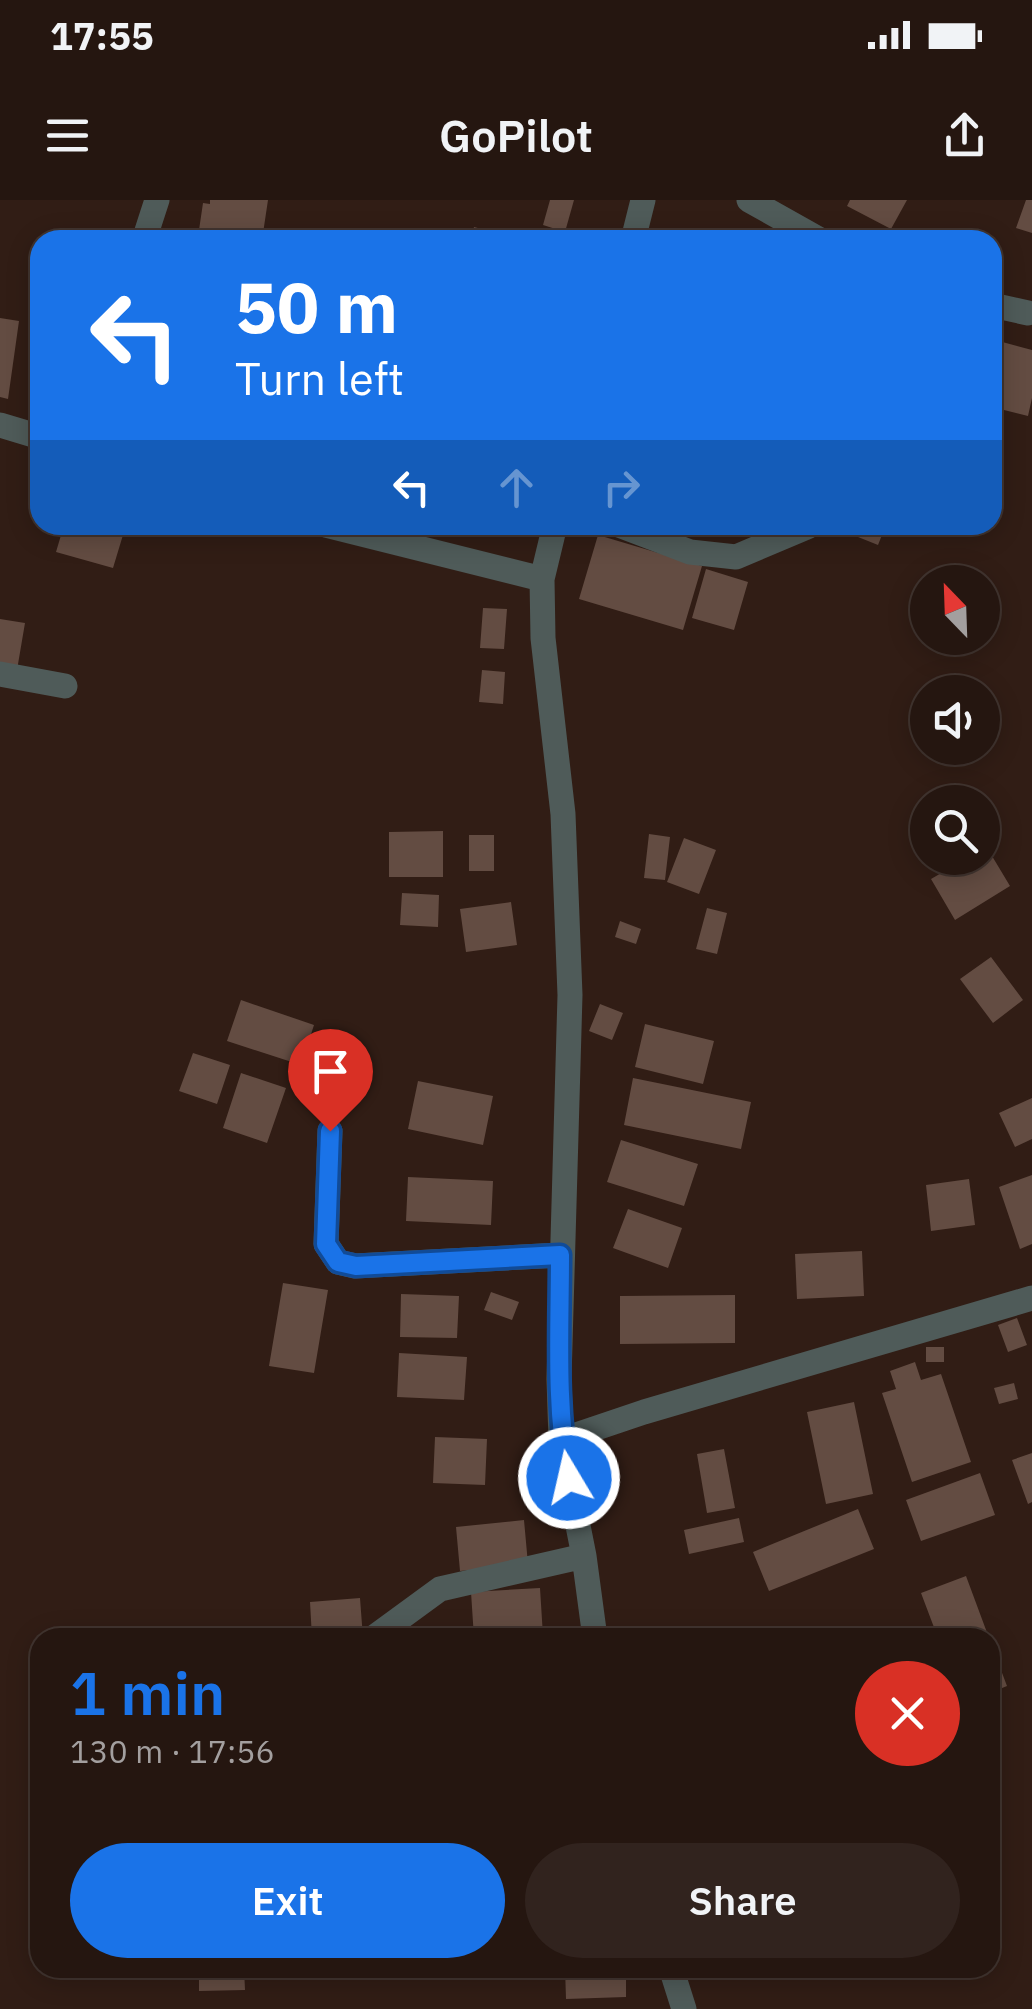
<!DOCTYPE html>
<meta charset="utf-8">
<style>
:root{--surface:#251610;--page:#31231e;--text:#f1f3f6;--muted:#a39f9f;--line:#423530;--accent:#1a73e8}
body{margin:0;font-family:"IBM Plex Sans",sans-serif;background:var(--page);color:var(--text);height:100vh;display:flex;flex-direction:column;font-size:38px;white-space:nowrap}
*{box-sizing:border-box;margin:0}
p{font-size:32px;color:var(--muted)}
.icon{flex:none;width:55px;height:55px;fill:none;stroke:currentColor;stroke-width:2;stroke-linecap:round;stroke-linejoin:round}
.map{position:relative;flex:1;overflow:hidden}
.details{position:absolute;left:30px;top:1428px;width:970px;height:350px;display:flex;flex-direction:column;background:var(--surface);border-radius:30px;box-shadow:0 5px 25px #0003,0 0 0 2px var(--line)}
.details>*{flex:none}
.guide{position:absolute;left:30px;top:30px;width:972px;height:305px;border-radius:30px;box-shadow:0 5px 25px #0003,0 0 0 2px var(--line);background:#1a73e8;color:#fff;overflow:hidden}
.needle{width:65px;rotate:337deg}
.controls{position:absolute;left:910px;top:365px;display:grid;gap:20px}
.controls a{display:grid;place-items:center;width:90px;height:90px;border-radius:50%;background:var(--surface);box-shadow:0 5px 25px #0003,0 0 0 2px var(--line);font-size:50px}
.pin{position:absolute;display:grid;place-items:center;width:85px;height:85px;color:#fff;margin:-102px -42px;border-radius:50% 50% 50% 0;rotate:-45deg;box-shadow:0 0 10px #0007}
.pin .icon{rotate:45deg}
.me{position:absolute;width:110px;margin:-55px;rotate:351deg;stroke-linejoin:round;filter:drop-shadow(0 0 8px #0008)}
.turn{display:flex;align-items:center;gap:35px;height:210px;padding:0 40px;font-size:45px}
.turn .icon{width:130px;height:130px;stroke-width:2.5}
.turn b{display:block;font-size:70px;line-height:85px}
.lanes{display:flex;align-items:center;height:95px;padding:0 40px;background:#0003;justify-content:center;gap:50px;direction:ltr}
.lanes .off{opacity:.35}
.round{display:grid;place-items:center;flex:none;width:105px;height:105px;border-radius:52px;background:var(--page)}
.overview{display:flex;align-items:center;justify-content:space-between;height:170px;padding:0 40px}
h1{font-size:60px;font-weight:600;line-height:75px;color:var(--accent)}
.primary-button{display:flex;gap:20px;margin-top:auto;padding:20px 40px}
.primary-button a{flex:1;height:115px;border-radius:60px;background:var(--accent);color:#fff;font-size:40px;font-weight:600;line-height:115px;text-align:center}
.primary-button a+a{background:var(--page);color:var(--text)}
.status{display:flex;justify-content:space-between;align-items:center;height:70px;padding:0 50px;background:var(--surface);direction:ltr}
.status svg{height:28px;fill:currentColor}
header{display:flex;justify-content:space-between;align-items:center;height:130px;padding:0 40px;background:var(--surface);font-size:45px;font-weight:600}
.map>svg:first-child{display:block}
</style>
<div class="status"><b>17:55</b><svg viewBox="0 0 49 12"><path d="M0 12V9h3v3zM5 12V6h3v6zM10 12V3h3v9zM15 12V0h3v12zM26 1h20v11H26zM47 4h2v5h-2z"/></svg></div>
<header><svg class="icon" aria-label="menu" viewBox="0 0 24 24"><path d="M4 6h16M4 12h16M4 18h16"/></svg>GoPilot<svg class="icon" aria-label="share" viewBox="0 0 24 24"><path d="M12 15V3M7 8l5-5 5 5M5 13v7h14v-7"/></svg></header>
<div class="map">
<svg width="1032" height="1809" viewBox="0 0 1032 1809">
<rect width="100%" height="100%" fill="#311d15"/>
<!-- building -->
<path fill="#634c42" d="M210,0H268L262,40H205L206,31L199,30L203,3L210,4Z
M550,0H574L565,32L543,25Z
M850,0H907L891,29L847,6Z
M1026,0H1032V33L1016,28Z
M474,27L519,39V40H471Z
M0,118L19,121L8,199L0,197Z
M995,140L1032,150V198L1028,216L992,207Z
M64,325H126L113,368L56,352Z
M828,325H886L878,345Z
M598,335L702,366L683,430L579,399Z
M706,369L748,382L734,430L692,418Z
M483,408L507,409L504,449L480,448Z
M0,419L25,423L17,470L0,467Z
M482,470L505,472L503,504L479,502Z
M443,631V677H389V632Z
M649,634L670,637L665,680L644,678Z
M469,635H494V671H469Z
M684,638L716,650L699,694L667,682Z
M986,646L1010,686L955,720L931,679L967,658H982V648Z
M402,693L439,695L438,727L400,725Z
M511,702L517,745L466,752L460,709Z
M707,708L727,713L717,754L696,749Z
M620,721L641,729L636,744L615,737Z
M991,757L1023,800L993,823L960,779Z
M241,800L314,825L301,865L227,841Z
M600,804L623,813L612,840L589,831Z
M645,824L714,841L703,884L635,867Z
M193,853L230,865L217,904L179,891Z
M241,873L286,888L267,943L223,928Z
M633,878L751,902L741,949L624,925Z
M418,881L493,896L483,945L408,929Z
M1032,898V939L1015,947L999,913Z
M621,940L698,964L684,1006L607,982Z
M1032,975V1044L1020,1049L999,987Z
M408,977L493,981L491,1025L406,1021Z
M969,979L975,1025L931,1031L926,985Z
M628,1009L682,1028L668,1068L613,1048Z
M862,1051L864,1096L797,1099L795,1054Z
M283,1083L328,1090L314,1173L269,1166Z
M491,1092L519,1102L512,1120L484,1110Z
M401,1094L459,1096L457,1138L400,1137Z
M735,1095V1143L620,1144V1096Z
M1017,1118L1027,1145L1008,1152L998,1125Z
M926,1147H944V1162H926Z
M399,1153L467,1157L464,1200L397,1197Z
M915,1162L921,1180L941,1174L971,1262L912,1282L882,1193L896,1189L890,1171Z
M1014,1183L1018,1199L999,1204L994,1188Z
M854,1202L873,1294L826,1304L807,1212Z
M435,1237L487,1239L485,1285L433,1283Z
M724,1249L735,1308L707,1313L697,1254Z
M1032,1253V1302L1028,1304L1012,1260Z
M980,1273L995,1315L921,1341L906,1300Z
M858,1309L874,1349L769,1391L753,1352Z
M739,1318L744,1342L689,1354L684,1330Z
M524,1320L528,1364L460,1371L456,1327Z
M966,1376L989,1438H938L921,1393Z
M540,1388L543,1436L474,1438L471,1392Z
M360,1398L363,1438H312L310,1402Z
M990,1441L1007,1486L990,1493Z
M199,1768H244L245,1790L199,1791Z
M565,1768H626V1797L566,1799Z"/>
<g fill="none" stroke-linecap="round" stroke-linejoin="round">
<!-- minor -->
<path stroke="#4f5b59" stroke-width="25" d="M749,0L820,40
M144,40L157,0
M633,40L643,0
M992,105L1028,113
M0,225L40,237
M326,325L542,379
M555,325L542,379L543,438L563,614L570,795L559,1179L561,1240L584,1356L595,1438
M619,325L690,352L736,357L807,327
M0,474L65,486
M330,931L326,1044L338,1062L355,1066L560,1055
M561,1240L644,1212L1032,1098
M373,1438L440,1389L584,1356
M671,1768L684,1809"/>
</g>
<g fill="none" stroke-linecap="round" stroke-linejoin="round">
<!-- route casing -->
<g stroke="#114b97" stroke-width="25">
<path id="route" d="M330,931L326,1044L338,1062L356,1066L560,1055C560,1130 555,1205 569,1278"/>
</g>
<!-- route -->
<use href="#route" stroke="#1a73e8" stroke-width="18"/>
</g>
</svg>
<div class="controls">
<a><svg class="needle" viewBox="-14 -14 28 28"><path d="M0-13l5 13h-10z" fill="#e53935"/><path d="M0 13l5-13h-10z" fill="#a39f9f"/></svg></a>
<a><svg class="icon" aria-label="sound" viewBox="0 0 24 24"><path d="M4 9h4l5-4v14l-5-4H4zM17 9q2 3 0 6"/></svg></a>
<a><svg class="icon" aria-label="search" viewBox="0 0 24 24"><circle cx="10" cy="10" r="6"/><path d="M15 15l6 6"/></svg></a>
</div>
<div class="pin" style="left:330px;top:931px;background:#d93025"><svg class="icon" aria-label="arrive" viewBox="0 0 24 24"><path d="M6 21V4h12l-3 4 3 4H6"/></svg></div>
<svg class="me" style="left:569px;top:1278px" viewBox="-20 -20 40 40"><circle r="17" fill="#1a73e8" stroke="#fff" stroke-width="3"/><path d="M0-11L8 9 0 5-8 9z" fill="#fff"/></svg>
<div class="guide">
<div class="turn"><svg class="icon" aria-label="left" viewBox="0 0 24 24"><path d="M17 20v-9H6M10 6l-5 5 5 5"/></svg><div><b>50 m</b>Turn left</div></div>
<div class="lanes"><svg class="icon" aria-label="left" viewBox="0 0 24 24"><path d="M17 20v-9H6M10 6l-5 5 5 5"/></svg><svg class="icon off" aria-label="ahead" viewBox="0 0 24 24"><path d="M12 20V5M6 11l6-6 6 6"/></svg><svg class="icon off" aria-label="right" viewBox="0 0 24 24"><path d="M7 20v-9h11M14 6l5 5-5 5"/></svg></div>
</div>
<section class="details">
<div class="overview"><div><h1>1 min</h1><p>130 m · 17:56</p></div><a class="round" style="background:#d93025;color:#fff"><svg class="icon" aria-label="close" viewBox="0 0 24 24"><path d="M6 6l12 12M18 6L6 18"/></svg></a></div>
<div class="primary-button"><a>Exit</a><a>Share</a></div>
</section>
</div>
